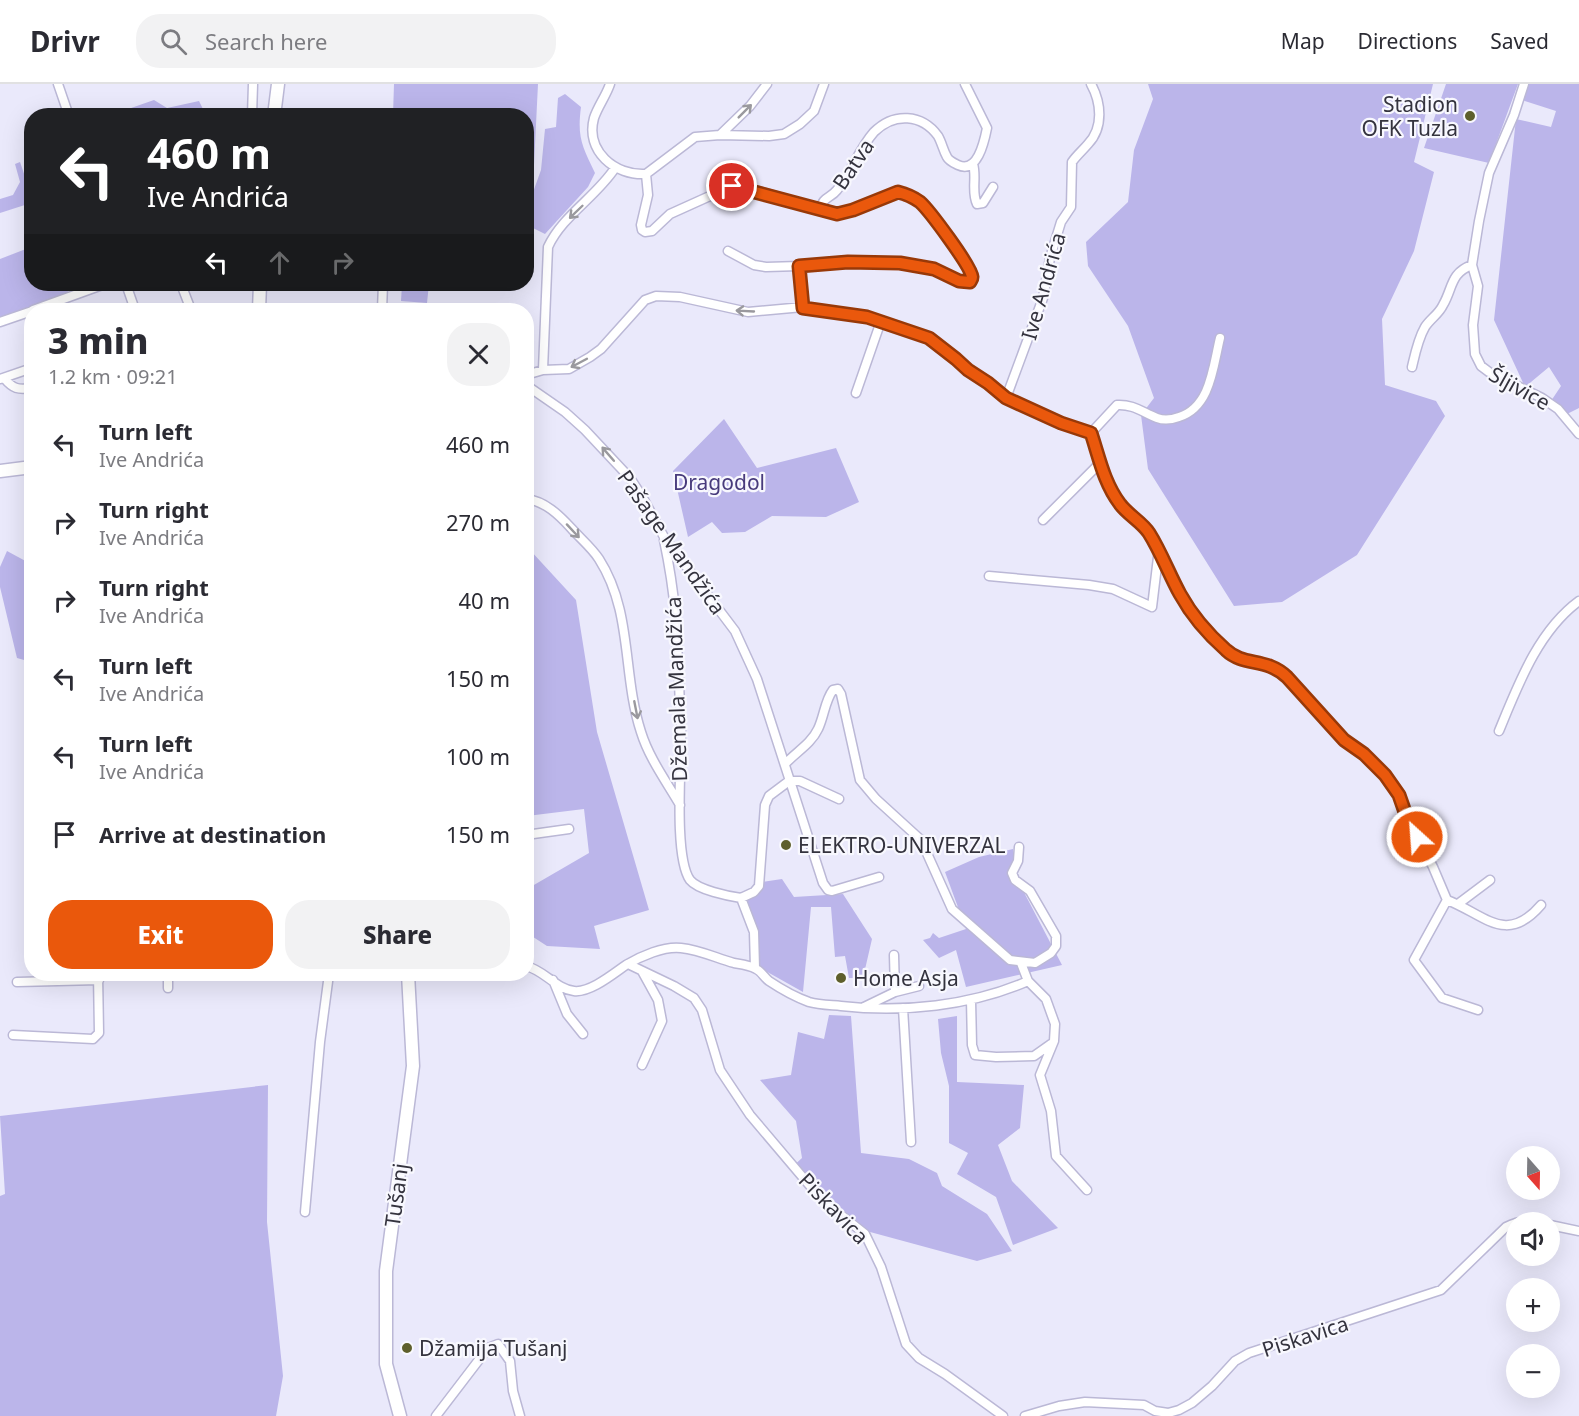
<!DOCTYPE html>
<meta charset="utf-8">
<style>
:root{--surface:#fff;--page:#f2f2f3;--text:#2b2b33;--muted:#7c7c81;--line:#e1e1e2;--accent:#ea580c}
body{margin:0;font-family:"Noto Sans",sans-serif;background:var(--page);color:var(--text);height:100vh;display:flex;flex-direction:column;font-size:22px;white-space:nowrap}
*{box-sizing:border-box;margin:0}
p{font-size:20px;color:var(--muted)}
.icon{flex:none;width:33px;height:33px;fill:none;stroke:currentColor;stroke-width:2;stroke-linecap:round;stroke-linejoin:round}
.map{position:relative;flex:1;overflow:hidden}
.details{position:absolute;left:24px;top:219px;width:510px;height:678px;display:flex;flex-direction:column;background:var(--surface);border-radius:24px;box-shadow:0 6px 24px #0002}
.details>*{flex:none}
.hud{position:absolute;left:24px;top:24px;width:510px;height:183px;border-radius:24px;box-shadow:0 6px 24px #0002;background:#202124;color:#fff;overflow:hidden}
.needle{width:39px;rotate:160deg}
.controls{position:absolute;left:1506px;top:1062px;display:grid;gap:12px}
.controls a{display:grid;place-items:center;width:54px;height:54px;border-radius:50%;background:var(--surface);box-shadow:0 6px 24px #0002;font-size:30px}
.pin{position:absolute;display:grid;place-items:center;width:51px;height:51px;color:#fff;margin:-26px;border:3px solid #fff;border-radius:50%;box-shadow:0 2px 6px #0007}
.me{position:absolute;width:66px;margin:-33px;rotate:334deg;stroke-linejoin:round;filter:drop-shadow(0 0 4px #0008)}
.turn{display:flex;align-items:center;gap:21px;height:126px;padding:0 24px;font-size:27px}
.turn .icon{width:78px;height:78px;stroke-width:2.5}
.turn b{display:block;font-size:42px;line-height:51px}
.lanes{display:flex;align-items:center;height:57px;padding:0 24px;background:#0003;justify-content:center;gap:30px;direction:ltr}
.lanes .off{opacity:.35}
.round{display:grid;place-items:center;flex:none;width:63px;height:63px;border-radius:24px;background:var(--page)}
.headline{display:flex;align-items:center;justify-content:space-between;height:102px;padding:0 24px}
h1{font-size:36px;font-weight:800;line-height:45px}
.button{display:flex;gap:12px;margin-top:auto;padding:12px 24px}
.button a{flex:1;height:69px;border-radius:24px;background:var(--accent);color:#fff;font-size:24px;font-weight:800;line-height:69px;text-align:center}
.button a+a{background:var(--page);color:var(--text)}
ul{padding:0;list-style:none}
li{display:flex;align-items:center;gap:18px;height:78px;padding:0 24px}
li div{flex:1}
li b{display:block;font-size:22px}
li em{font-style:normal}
header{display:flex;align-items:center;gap:36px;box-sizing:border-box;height:84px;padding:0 30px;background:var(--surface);border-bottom:2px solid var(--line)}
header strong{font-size:28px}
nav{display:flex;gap:33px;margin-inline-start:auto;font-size:21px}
.search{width:420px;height:54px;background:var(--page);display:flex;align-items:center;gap:15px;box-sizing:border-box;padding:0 21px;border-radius:24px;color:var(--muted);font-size:22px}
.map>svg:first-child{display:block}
</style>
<header>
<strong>Drivr</strong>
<div class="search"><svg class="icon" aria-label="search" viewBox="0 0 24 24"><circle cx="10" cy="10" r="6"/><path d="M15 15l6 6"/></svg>Search here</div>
<nav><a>Map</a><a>Directions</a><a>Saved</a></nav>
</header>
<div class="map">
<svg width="1579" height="1332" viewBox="0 0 1579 1332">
<rect width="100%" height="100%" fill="#eae9fb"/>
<!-- green -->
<path fill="#bbb5ea" d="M394,0H538L534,81C533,88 532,95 527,100L526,32L393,31Z
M1148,0H1433L1414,78L1434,88L1414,167L1382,235L1385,301L1436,317L1445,332L1357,471L1282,518L1234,522L1148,385L1141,331L1154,314L1128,242L1088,182L1086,158L1128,118L1134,66L1153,15Z
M1446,0H1518L1489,79L1424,64Z
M1527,0H1579V324L1565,331L1549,320L1561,302L1549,283L1525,303L1494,236L1516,35L1551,43L1556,27L1522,16Z
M565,10L581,23C577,53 582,62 595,89L588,103L545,150L527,141V125L541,86L545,45L556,43L558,14Z
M154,16L167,24L199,17L206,31H111Z
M20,78L31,110V119L0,129V115L13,111L20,98L15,80Z
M31,163L32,200H65L70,213L0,238V175Z
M402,200H429L427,219L401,217Z
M724,335L757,384L836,364L859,418L826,433L772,432L745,448L722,449L712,438L688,453L673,387Z
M527,466H530L576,516L597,648L649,826L594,842L600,865L547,862L527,849V805L589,769L584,725L527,732L526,503L530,499L527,496Z
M7,467L31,480V578L17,574L0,503V483Z
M1013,765L1016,793L1062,881L966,903L956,866L939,874L923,856L930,854L933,849L939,854L966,845L945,788L979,773Z
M782,795L794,813L843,810L872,855L863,894H849L845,872L835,873L831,823H811L803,908L755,881L754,848L741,820L762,798Z
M829,931L851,932L861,1069L909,1075L937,1089L942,1102L987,1130L1012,1167L977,1177L848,1142L791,1084L802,1074L796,1037L760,996L791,991L798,948L824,955Z
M957,932V998L1024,1001L1020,1044L998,1061L1012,1097L1058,1144L1013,1161L996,1113L957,1090L968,1069L949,1059V1002L941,969L938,935Z
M268,1001L267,1138L283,1292L276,1332H0V1112L5,1110L0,1032Z"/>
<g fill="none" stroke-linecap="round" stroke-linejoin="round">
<!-- street casing -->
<g stroke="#bbb8d6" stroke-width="11">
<path id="street" d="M58,0L69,32
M610,0C606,12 598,22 594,34C585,67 615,92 646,90L648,111L641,141L642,146L645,148L652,147L670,130L732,102L755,106L837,130L853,126L900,108C907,110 915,114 921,119C939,135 963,172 972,194L970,198L959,197L934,185L900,179H848L799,182L803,223
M1524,0L1514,31L1489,89L1479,137L1472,181L1478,202L1473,241L1475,270L1481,282L1489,288L1542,314L1558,325L1579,350
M252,32L253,0
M720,51L750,22L767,0
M973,80C977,93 971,108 977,120L983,119L993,103
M646,90L695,53L720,51L769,52L784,50L800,40L814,27L824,0
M820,126C823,112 830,115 837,106C844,98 849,88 854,79C860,68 866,57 874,48C894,28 922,30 938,52C942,59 943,66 947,73C949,77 954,79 958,81C977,90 984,59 987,44L965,0
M728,167L754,181L766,183L799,182
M126,200L135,226
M181,200L191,226
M33,226L105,200
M382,226L383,200
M0,238L32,227
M1412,283C1415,270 1418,255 1425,243C1430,235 1439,230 1443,221C1453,204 1450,189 1472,181
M543,286L548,163C562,132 596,113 615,84
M526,291L543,286L569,285L590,273L601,265L645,216L656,212L680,213L748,228L803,223L867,233L929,254L956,275L967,286L988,299L1006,314L1061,339L1091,349
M4,294C13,305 18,306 32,304
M0,295L32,284
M526,301L565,328L585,346L630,394L643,414L664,453L735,547L757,595L823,799L828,806L832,807L879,793
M856,309L881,237
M1006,314L1043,214L1050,174L1061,138L1071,123L1072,78C1077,71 1083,66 1088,60C1104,43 1101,18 1091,0
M1091,349L1110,406L1132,433L1146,444L1181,512L1200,537L1227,568L1238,575L1261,578L1278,585L1296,602L1344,656L1364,670L1385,691L1399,711L1406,731L1433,783L1447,816C1484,830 1506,862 1541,821
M1091,349L1117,321C1133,320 1142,328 1157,334C1165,337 1171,336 1179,333C1211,323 1213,282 1220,254
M526,415C545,417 559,431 571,444C580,454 592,464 599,475C633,528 622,590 641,648C649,674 666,697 680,721
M1043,436L1101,378
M664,456C669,480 673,504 675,528C678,566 679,604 681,642C682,675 673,772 690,796C698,806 728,812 741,814L754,848L755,884
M989,492L1089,501L1113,505L1152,523L1159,465
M1499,647C1518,601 1538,547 1579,517
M785,680C796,668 811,660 818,645C824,633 825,616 833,606L838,605L841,610L860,696L876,715L921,756L952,825L1010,876L1035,879L1051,869L1056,862V852L1030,807L1015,796L1012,789L1018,777L1019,763
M526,751L569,745
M741,814L754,808L759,802L765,721L769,712L789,697H800L839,715
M1447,816L1414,876L1442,914L1478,926
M1458,820L1490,796
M894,871L895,908
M1021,879L1028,897L1046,915L1055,940L1054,957L1040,991L1051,1027L1056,1072L1087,1106
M628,880L674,902L694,914L702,926L720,986L750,1031L822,1116L865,1150L881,1183L906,1260L919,1274L945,1290L1003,1332
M526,882C544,886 556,905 574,907C590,909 613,890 626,881C641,872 664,862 681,864C700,866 716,874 734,879C740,880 750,881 756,885C761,887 764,893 769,897C781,905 795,913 809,918C819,921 831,921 841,922C902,929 971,922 1028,897
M484,890H493
M553,896L567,930L583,950
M17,898L99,896
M168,904V890
M971,916L972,961L975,971L996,973L1034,972L1051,960
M864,923L895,908L919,902
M903,924L911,1058
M13,951L93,955L99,949L98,890
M642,981L662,937L658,916L642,887
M305,1128L320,958L329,890
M1550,1141L1579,1147
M436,1332L488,1264L498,1260L510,1277L513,1307L520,1332
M1025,1332L1059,1322L1085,1318L1144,1321L1155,1327L1168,1329L1179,1326L1192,1319L1212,1302L1235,1277L1249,1269L1441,1206L1506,1143C1518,1137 1528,1135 1541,1138"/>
</g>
<!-- secondary casing -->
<g stroke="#bbb8d6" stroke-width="15">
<path id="secondary" d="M274,32L278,0
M259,226L260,200
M0,387L32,383
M400,1332L386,1280V1187L413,982L408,890"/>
</g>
<!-- street -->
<use href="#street" stroke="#fff" stroke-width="8"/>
<!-- secondary -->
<use href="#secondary" stroke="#fff" stroke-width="12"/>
</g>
<!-- one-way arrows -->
<defs><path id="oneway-shaft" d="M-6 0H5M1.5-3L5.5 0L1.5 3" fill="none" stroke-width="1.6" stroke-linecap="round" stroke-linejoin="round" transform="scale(1.5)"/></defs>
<g stroke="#9a999e">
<use href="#oneway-shaft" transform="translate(745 27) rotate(-45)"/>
<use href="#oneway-shaft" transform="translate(576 128) rotate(136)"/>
<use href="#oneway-shaft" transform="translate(745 227) rotate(-177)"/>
<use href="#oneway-shaft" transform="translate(579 279) rotate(152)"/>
<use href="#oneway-shaft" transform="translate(608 370) rotate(-131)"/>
<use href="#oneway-shaft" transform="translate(573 447) rotate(47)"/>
<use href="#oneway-shaft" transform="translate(636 626) rotate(79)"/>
</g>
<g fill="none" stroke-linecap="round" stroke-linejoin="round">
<!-- route casing -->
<g stroke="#983908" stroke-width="15">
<path id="route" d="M732,102L837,130L853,126L898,108C906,110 913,113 920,118C929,126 971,182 972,193C972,195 971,196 970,198L959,197L934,185L900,179L848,178L799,182L803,224L867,233L929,254L956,275L968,286L988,299L1006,314L1061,339L1091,349C1099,373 1104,399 1120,420C1128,431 1142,438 1149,449C1161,468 1169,490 1180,510C1191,530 1209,551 1226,566C1244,583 1266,573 1287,593L1344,656L1364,670L1385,691L1399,711L1406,731L1417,753"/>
</g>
<!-- route -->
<use href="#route" stroke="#ea580c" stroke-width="10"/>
</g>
<!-- markers -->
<g fill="#5e5f2c" stroke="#f8f8fe" stroke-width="2">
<circle cx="1470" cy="32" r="6"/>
<circle cx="786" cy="761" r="6"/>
<circle cx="841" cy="894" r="6"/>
<circle cx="407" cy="1264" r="6"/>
</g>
<g text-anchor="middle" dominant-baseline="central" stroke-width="4.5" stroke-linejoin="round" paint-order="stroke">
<!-- poi labels -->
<g font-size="21" fill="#34333e" stroke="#f8f8fe" text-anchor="start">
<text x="1458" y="20" text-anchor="end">Stadion<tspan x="1458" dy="24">OFK Tuzla</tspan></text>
<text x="798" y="761">ELEKTRO-UNIVERZAL</text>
<text x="853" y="894">Home Asja</text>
<text x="419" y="1264">Džamija Tušanj</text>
</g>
<!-- street labels -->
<g font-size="21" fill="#34333e" stroke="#f8f8fe">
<text transform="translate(853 80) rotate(-56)">Batva</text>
<text transform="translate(1043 202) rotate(-74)">Ive Andrića</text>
<text transform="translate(1520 304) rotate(29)">Šljivice</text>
<text transform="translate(672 458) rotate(55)">Pašage Mandžića</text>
<text transform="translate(676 605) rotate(-92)">Džemala Mandžića</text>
<text transform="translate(396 1111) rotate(-82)">Tušanj</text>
<text transform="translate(834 1124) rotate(46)">Piskavica</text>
<text transform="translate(1305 1252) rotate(-18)">Piskavica</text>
</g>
<!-- park labels -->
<g font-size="21" fill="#483b7c" stroke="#f8f8fe">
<text x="719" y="398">Dragodol</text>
</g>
</g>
</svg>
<div class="controls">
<a><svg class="needle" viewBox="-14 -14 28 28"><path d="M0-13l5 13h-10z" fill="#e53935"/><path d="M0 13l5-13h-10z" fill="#7c7c81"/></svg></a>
<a><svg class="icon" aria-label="sound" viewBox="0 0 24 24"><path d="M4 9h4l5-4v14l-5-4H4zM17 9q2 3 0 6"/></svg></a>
<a>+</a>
<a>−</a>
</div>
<div class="pin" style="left:732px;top:102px;background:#d93025"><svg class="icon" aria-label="arrive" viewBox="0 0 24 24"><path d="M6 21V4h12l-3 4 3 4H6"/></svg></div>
<svg class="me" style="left:1417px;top:753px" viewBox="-20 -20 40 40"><circle r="17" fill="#ea580c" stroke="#fff" stroke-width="3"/><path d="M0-11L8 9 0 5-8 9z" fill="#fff"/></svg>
<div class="hud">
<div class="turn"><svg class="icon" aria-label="left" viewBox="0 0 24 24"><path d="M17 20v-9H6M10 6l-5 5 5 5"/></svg><div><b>460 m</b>Ive Andrića</div></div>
<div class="lanes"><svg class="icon" aria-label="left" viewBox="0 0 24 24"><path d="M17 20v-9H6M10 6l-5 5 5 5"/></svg><svg class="icon off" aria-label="ahead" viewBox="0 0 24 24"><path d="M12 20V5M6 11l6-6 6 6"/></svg><svg class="icon off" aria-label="right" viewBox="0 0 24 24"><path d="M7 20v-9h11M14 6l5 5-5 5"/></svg></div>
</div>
<section class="details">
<div class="headline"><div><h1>3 min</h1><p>1.2 km · 09:21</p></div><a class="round"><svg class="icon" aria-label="close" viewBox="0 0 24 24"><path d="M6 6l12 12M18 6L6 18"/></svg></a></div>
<ul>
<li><svg class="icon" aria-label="left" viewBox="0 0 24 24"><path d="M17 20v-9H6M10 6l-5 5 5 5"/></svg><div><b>Turn left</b><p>Ive Andrića</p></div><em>460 m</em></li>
<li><svg class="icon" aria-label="right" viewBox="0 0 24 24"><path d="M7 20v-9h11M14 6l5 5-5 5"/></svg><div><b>Turn right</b><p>Ive Andrića</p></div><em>270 m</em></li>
<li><svg class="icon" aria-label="right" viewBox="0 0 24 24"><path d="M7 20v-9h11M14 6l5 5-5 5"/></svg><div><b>Turn right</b><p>Ive Andrića</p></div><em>40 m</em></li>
<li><svg class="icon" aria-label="left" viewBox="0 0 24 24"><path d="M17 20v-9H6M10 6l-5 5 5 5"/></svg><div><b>Turn left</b><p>Ive Andrića</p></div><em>150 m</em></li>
<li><svg class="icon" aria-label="left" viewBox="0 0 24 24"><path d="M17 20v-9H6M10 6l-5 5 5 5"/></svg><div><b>Turn left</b><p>Ive Andrića</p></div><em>100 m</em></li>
<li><svg class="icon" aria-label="arrive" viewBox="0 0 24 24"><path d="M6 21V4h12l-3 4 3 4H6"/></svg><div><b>Arrive at destination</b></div><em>150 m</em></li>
</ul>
<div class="button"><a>Exit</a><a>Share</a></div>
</section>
</div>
